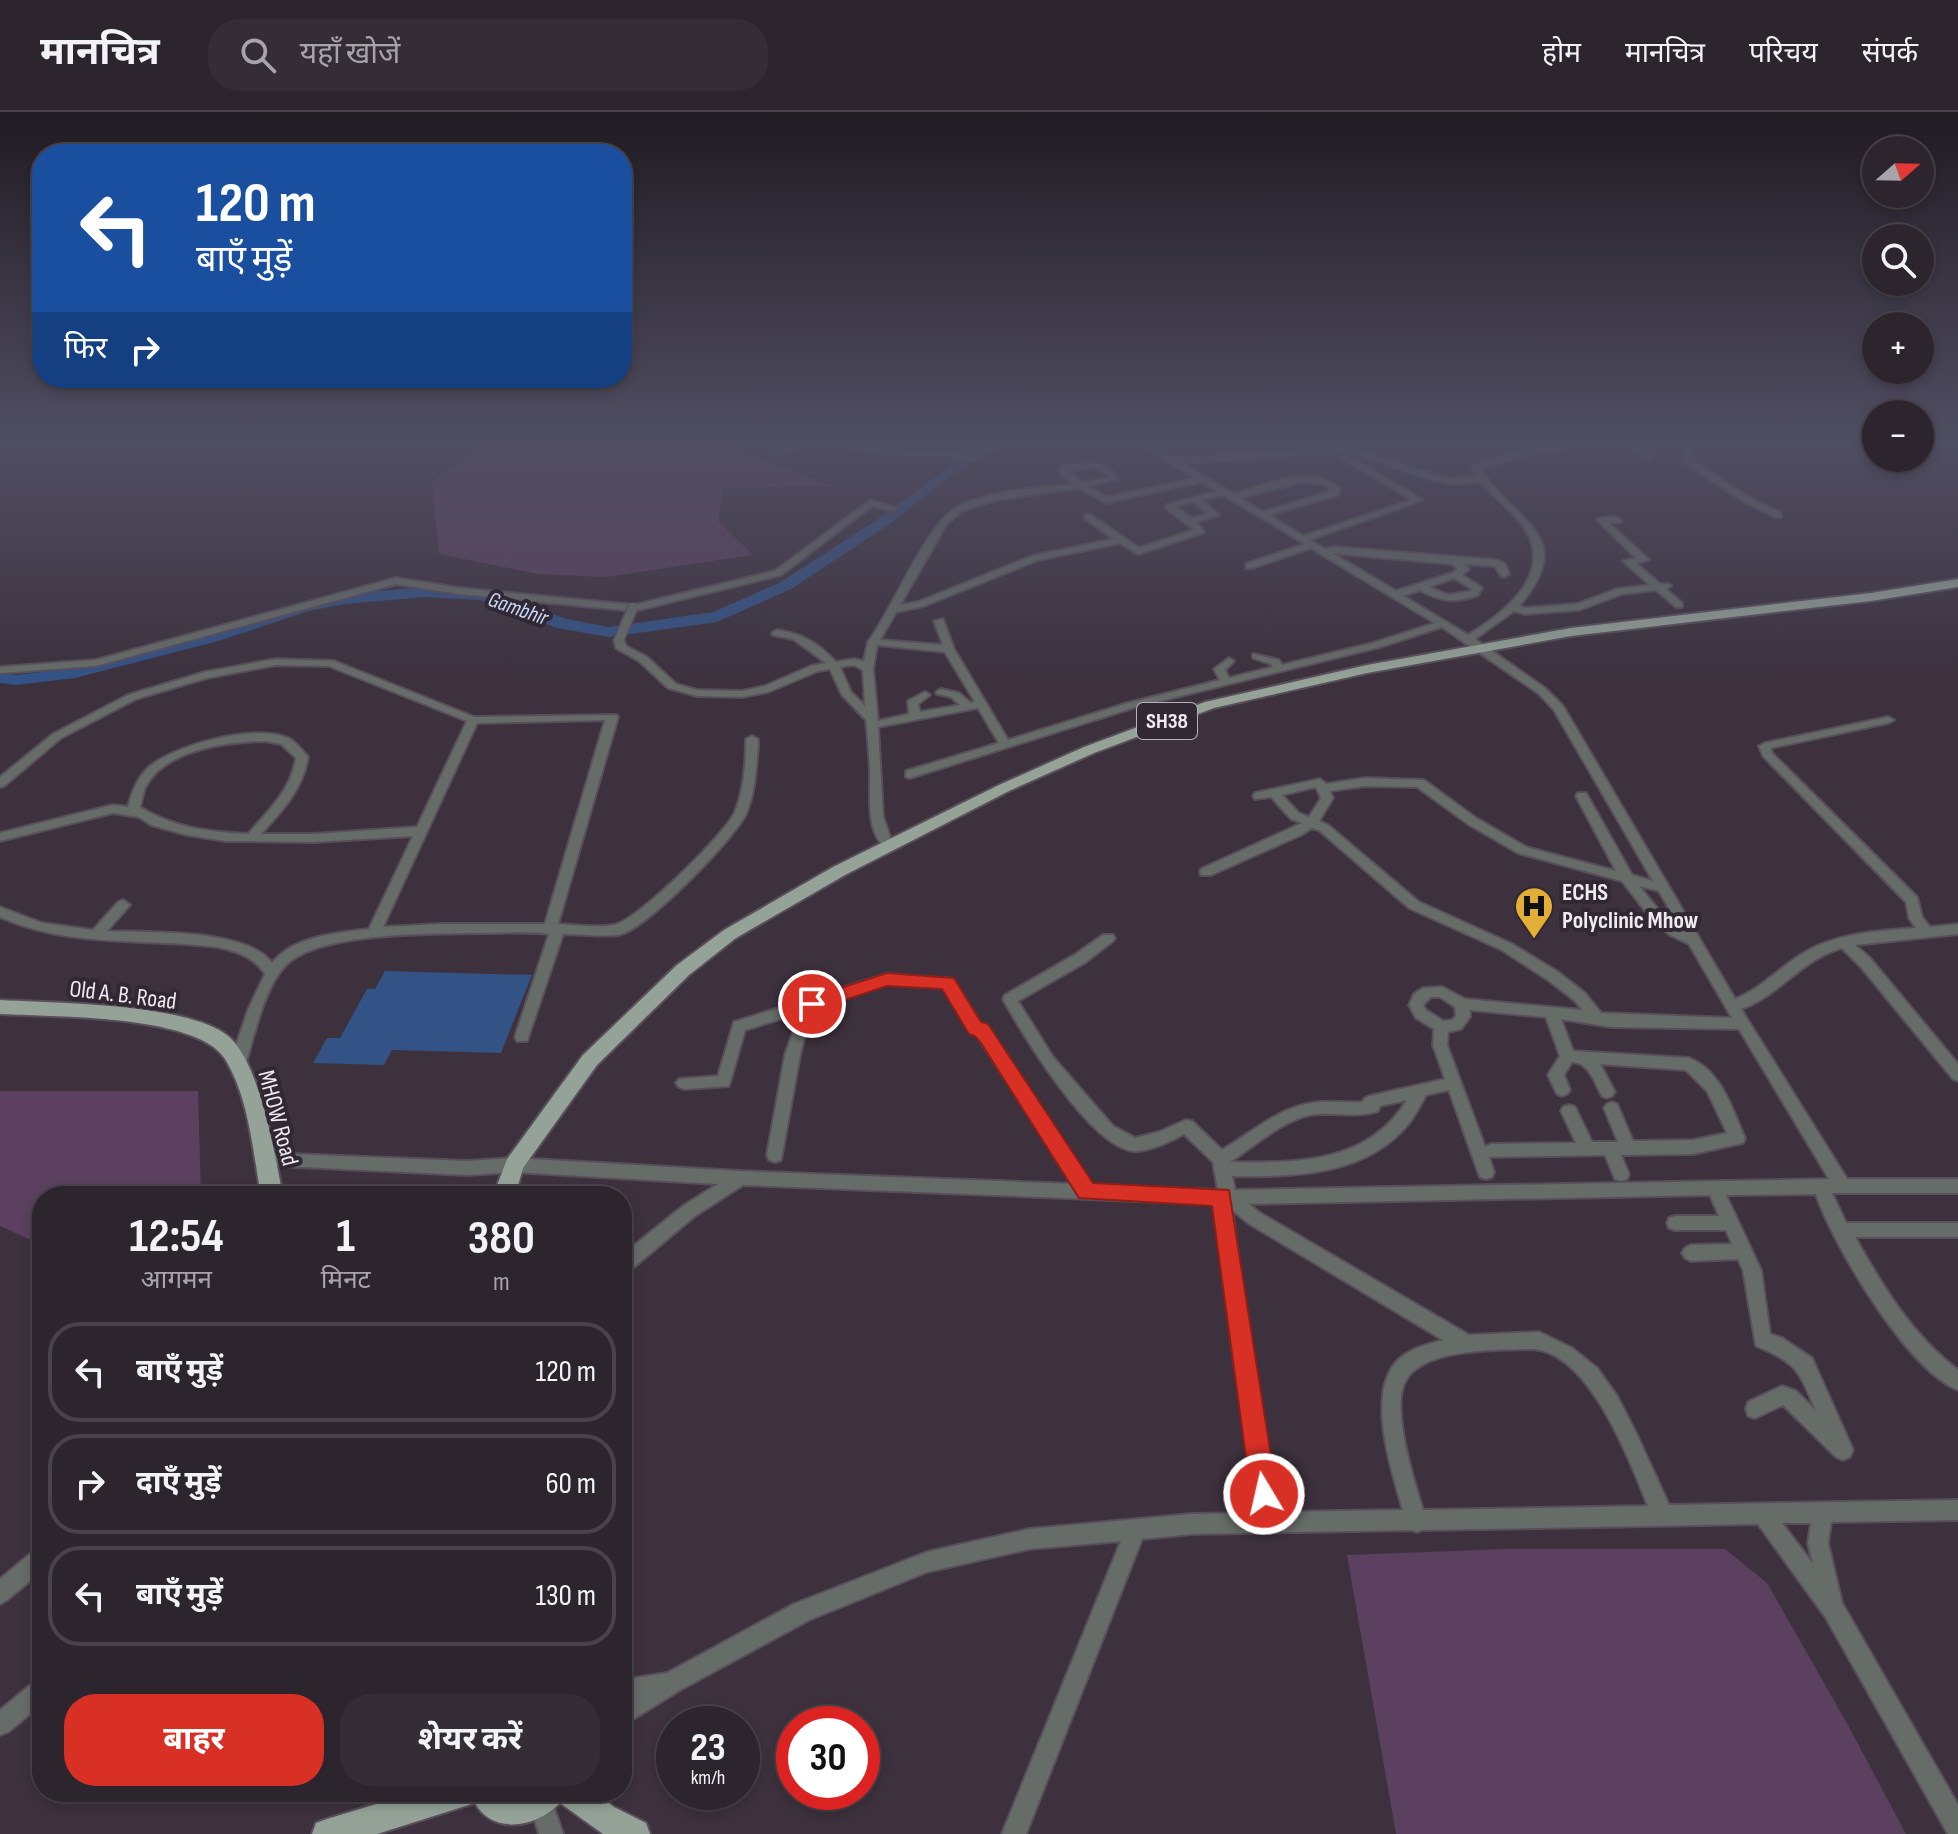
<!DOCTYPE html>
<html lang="hi">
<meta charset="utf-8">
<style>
:root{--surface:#2d252e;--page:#352d36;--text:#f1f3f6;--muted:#a7a5aa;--line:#48424a;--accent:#d93025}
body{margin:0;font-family:"Sofia Sans Condensed","Noto Sans Devanagari",sans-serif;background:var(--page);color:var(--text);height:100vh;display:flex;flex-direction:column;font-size:30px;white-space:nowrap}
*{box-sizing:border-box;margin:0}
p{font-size:26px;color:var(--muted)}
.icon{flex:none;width:44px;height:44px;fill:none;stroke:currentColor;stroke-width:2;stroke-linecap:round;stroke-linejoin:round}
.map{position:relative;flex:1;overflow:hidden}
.drawer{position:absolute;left:32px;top:1074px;width:600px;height:616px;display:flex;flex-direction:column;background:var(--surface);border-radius:32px;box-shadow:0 4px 12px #0003,0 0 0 2px var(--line)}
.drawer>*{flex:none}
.top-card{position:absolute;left:32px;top:32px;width:600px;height:244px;border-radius:32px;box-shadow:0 4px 12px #0003,0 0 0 2px var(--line);background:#1a4fa0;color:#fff;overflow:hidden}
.needle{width:52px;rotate:70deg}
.buttons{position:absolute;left:1862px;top:24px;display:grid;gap:16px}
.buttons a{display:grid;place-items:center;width:72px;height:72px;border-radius:50%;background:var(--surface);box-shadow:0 4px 12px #0003,0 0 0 2px var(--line);font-size:40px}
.speed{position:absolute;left:656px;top:1594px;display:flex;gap:16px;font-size:40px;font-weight:700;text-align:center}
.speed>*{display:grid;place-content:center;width:104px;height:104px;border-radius:50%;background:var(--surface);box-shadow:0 4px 12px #0003,0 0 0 2px var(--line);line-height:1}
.speed small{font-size:20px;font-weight:400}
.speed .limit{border:12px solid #d22;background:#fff;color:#111}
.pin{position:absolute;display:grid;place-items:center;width:68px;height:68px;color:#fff;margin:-34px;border:4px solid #fff;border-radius:50%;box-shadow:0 2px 8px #0007}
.me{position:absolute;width:88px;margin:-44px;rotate:351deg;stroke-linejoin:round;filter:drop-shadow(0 0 6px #0008)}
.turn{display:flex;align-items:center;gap:28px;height:168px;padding:0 32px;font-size:36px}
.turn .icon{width:104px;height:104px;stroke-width:2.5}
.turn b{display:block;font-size:56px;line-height:68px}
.then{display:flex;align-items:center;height:76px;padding:0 32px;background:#0003;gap:16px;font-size:30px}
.eta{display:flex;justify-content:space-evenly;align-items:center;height:136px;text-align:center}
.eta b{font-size:48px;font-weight:700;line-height:56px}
.action{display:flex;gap:16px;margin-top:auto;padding:16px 32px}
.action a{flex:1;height:92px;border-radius:32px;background:var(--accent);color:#fff;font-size:32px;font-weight:700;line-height:92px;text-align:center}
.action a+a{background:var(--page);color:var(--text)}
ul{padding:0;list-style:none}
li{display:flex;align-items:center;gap:24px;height:100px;margin:0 16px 12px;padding:0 16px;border:4px solid var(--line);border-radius:32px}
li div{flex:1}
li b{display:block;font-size:30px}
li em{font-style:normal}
header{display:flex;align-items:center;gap:48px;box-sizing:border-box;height:112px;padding:0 40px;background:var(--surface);border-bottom:2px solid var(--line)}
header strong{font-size:38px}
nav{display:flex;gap:44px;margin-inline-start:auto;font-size:28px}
.search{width:560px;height:72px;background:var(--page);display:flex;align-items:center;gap:20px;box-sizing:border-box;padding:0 28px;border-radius:32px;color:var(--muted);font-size:30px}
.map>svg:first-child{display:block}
</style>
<header>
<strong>मानचित्र</strong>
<div class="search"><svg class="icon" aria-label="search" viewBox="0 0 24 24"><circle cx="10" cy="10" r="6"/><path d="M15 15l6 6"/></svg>यहाँ खोजें</div>
<nav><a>होम</a><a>मानचित्र</a><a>परिचय</a><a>संपर्क</a></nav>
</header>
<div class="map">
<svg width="1958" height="1722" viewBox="0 0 1958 1722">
<rect width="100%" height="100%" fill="#3c313d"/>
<!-- green -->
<path fill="#5b405f" d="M488,327H735L747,341L831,374L723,376L718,409L753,443L606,465L538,462L439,442L432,370Z
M0,979H198L201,1084H42V1133L0,1114Z
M1505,1437H1725L1767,1471L1848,1613L1906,1722H1396L1347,1443Z"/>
<!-- water -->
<path fill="#335285" d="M385,859L532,863L501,941L392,938L384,953L313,951L327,926H340L367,877H375Z"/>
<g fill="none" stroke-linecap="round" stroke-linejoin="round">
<!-- river -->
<path fill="#335285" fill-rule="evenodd" d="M980,327H998L888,413L791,477L717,510L609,525L557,516L480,488L425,485L345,492L309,499L218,529L75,566L16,573L0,571V561L16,563L74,556L206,521L305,490L345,482L425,475L482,478L567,507L609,515L713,500L779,471L878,407L942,360Z"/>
<!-- minor casing -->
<g stroke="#594f5a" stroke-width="4">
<path id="minor" d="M815,327C840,327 864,335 889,338C917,342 943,337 970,345L1000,327H1010L971,350L950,344L891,343L821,330L773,343L769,341Z
M1132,327H1142L1174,346L1351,336L1435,363L1451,366L1477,365L1472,356L1473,354C1511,338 1585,322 1625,327C1634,328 1643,338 1651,343V347H1645L1620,328L1527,342L1481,357C1512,410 1581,422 1519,494L1525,496L1577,492L1617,477L1650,473L1623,449L1636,446L1597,408C1602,404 1616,404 1621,408L1620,410L1609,411L1649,448L1636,451L1660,472H1669L1671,474L1666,477L1682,491V495H1676L1656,478L1622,482L1579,498L1525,502L1514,499L1475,527L1546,577L1563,594L1735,887C1761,877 1779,856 1802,842C1835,821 1878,819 1916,816L1909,806L1906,790L1763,644L1759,634L1765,631L1888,605L1894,608L1888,611L1771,636L1772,641L1917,785L1922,805L1930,815L1958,812V822L1855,833L1870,846L1958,952V969L1953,967L1860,854L1842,836C1802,847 1779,884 1741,897L1847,1067H1958V1081H1832L1846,1111H1958V1125H1855C1883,1175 1912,1223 1958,1258V1278C1907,1258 1833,1133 1816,1082L1726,1083L1761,1158L1770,1222L1782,1226L1812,1246L1853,1338L1850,1345L1843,1348L1836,1345L1783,1293L1755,1306L1748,1304L1746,1297L1748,1290L1782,1274L1796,1279L1816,1299C1799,1259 1798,1251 1756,1234L1743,1158L1738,1147L1691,1149L1685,1146L1682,1141L1685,1136L1691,1133L1732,1132L1726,1118H1675L1669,1116L1667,1111L1669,1106L1675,1104H1719L1710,1083L1249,1092L1260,1101L1469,1223L1539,1220L1572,1236L1597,1256L1617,1284L1637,1323L1669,1393L1958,1388V1408L1831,1410L1828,1431L1842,1491L1958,1693V1722H1948L1826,1506L1758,1412L1422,1418L1417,1420L1412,1418L1192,1422L1142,1427L1026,1722H1002L1121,1429L1029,1437L927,1460L809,1508L680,1578L622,1614V1568L667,1561L794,1492L927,1440L1029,1417L1192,1402L1257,1401L1232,1235L1215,1092L743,1073L695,1104L628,1160L622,1162V1143L683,1094L718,1072L514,1060L467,1063L259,1053L257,1048L259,1043L265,1041L467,1049L514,1046L739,1059L1073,1072L976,922L970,920L944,876L887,872L817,896L805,923L800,943L781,1048L775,1050L769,1048L767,1043L785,943L800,901L745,918L729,974L684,977L679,975L676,971L679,967L718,964L734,910L887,862L953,867L980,911L986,913L1091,1073L1218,1078L1213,1050L1184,1022C1172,1029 1146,1041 1132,1039C1089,1032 1024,925 1003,887L1005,883L1076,842L1103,823H1113L1115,826L1113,829L1086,850L1018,889L1053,945L1113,1014L1135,1026L1159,1020L1186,1008L1192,1009L1222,1038C1251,1021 1278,996 1312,991C1328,988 1346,991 1362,990L1365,986L1370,984L1445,967L1433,933L1434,917L1416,906L1409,893L1414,882L1423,876L1442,875L1465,887L1582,898L1575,889L1548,868L1502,838L1409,796L1320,719L1312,716L1301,723L1211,763H1201L1200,760L1201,757L1302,711L1291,707L1271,685L1255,687L1253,684L1255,681L1320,667L1326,672L1365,666L1424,668L1476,706L1526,735L1616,759L1576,684L1578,681H1586L1632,763L1653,769L1554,598L1538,581L1442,515L1380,535L1136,595L910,666L906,665V659L999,631L978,596L878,615L883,704L890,725L897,734L891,738C864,727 871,682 870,658C869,641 868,624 866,608L842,583L830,557L818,559L768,580L742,585L697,584L668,576L639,549L616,536L614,528L623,526L626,534L647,545L676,572L697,578L742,579L765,574L811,554L826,551L793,527L773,523L772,521L777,518C803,522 818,531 836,550L854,547L864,549L868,530C892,499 927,409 959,394C994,377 1036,377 1073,372L1059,360L1062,355C1083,350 1104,346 1118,366L1088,375L1107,385L1195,366ZM1350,340L1433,368L1451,372L1481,370C1493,384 1508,395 1520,410C1559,458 1507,499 1468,523L1403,484L1420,478C1441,490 1456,491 1478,483L1482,476L1462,463L1469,457L1464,452L1495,454L1501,464L1504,465L1509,462L1505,452L1497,448L1335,435L1325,437L1309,428L1423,388L1348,344L1341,346L1412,388L1303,424L1269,403L1338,383L1340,377C1312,350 1265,373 1234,382L1181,351ZM1092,355L1102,358L1109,365L1082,371L1068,359ZM1201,370L1217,379L1166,393L1167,397L1194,418L1139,436L1091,403H1085V407L1114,427L1032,444L918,490L900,493L946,413L962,399L996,388L1079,376L1106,391ZM1302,370L1324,372L1331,379L1263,400L1240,386ZM1223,383L1305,432L1246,452V456H1252L1311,436L1435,511L1373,531L1282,553L1279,548L1253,542V546L1271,552L1273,555L1229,566L1225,558L1234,549L1229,546L1214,557L1220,568L1128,591L1008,628L954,537L943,507L934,509L943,533L880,528L896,500L924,494L1038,448L1120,431L1138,442L1203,421L1204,419L1196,410L1219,403L1202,388ZM1194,390L1208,402L1191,406L1175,394ZM1332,441L1452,452L1458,457L1452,461L1396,479ZM1454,466L1472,477L1471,479L1448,483L1429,475ZM877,533L945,540L975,590L971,591L959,581L941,577L936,580L937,582L951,585L960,593L920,600L918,592L930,583L925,580L908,589L909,602L878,609L873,557ZM854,553L863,558L865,594L851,580L840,555ZM1365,674L1417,675L1468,712L1518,741L1622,769L1653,809L1670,823L1689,832L1732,906L1601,901L1585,881L1558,860L1512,832L1419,790L1328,713L1319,709L1333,686L1330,679ZM1316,675L1321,686L1309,705L1299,701L1282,683ZM1639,774L1659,779L1680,816L1662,802ZM1431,885H1440L1455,895L1456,904L1452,908L1443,909L1426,898L1423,893ZM1470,898L1546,905L1560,944L1548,963L1557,982L1562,984L1567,982L1570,978L1564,963L1572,950C1590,951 1594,970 1602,984L1607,986L1612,984L1615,980L1600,952L1686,958L1707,979L1727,1021L1693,1028L1633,1029L1617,992L1612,990L1607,992L1604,996L1618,1030H1592L1575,995L1569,993L1563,995L1561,999L1576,1031L1491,1032L1485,1035L1447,933L1448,920L1461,917L1470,905ZM1561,907L1611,915L1739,917L1829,1067L1235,1078L1232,1064C1295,1065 1367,1064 1410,1010C1416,1002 1421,992 1426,983L1449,978L1478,1060L1480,1065L1486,1067L1492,1065L1494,1060L1489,1045L1605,1043L1615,1067L1621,1069L1627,1067L1629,1062L1621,1043L1693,1042L1743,1031L1745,1026C1732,997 1721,958 1689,946L1573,939ZM1407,988C1368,1052 1297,1051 1230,1050C1254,1035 1281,1009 1310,1003C1333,999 1356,1007 1378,999L1380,994ZM1232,1098L1248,1111L1443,1228C1428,1232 1409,1237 1398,1248C1365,1281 1392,1360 1403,1398L1277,1400L1250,1235ZM1533,1237C1590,1241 1630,1349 1648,1394L1423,1398C1414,1369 1391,1297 1405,1270C1422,1235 1500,1238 1533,1237ZM1782,1411H1811L1808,1431L1813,1452Z
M1694,327H1703L1690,337L1694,349L1747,384L1781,401V405H1775L1741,388L1687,352L1682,336Z
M1709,327H1748L1744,329H1713Z
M1920,329L1958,330V334L1920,333Z
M870,388L897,396L893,399L872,394L781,463L634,499L459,482L396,472L96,554L0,561V555L96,548L396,466L459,476L634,493L775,459Z
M276,547L334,549L474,605L616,603L618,605L558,812C576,813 597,816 614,813C637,809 725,722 735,700C744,678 746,651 746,627L752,624L758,627V635C756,657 755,681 746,702C734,727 645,819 618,823C600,825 580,822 563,822L527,929H517L515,925L549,822C527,819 503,821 482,821C435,822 320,819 286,853C264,875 254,925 245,954L242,958H232L229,954L248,898L265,862C254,845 237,839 217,835C144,826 70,836 0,805V795L42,811L93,818L118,790L123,788L130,793L107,819C148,821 247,816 272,851C293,824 338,821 369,817L413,724L314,730L226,729L187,723L151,713L139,705L113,701L0,729V721L113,693L128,695C132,681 136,668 147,657C171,633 260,610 290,627C296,631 303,639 308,645C303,677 282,699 261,722H314L417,715L467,609L329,554L276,553L207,566L136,587L61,626L4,674L0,675V665L53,622L128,583L205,560ZM605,608L545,812H441L383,815L477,611ZM265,629L281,632L296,646C291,678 269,698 248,722C210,720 173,716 140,695C142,689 143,681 145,676C164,637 228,630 265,629Z
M42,1435V1459L7,1488L0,1492V1467L35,1438Z
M42,1567V1592L8,1620L0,1623V1598L34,1570Z
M537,1680L549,1682L563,1722H539L529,1690L533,1682Z"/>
</g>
<!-- major casing -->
<g stroke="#594f5a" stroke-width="4">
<path id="major" d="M1958,467V475L1871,489L1571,524L1367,561L1214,596L1094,641L1009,679L845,763L736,826L689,863L597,953L523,1056L515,1084H493L507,1047L583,943L677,853L724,818L833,755L999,673L1084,635L1205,590L1367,553L1571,516L1871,481Z
M0,888C53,891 187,891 228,924C260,950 275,1044 283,1084H261C253,1040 249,986 225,947C197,902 51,905 0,902Z
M416,1680H501L507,1687L518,1686L528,1680H594L614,1695L646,1711L650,1722H603L560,1691C535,1717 492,1722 475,1691L377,1722H312L316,1711L327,1707Z"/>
</g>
<!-- minor -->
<use href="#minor" fill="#666c67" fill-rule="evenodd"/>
<!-- major -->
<use href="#major" fill="#94a298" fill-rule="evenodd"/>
<!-- minor-bridge casing -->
<g stroke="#594f5a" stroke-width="12" stroke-linecap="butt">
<path id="minor-bridge" d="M619,528L633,495"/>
</g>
<!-- minor-bridge -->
<use href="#minor-bridge" stroke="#666c67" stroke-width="9"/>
</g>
<!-- sky -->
<linearGradient id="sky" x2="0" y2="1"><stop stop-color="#211b22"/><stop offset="0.58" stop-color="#504e62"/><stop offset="1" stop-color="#504e62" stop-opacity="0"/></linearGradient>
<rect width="1958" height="568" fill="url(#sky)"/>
<!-- route -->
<path fill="#d93025" stroke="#8d1f18" stroke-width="2" d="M887,861L954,866L981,910L988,912L994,921L1093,1071L1229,1078L1277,1382L1273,1391L1264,1395L1255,1391L1251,1382L1212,1094L1079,1086L981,931L975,924L969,922L942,877L887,874L812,899L803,892L806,887Z"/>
<!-- icons -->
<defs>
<g id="hospital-pin" transform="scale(2)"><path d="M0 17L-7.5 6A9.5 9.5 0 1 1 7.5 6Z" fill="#e3ae35" stroke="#312833"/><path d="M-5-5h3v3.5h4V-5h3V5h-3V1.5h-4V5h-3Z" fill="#111"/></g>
</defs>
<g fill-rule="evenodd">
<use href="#hospital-pin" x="1534" y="794"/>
</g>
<g text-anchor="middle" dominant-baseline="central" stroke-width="8" stroke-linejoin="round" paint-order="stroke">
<!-- far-water labels -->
<g font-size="22" font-style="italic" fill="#c7dafa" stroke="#312833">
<text transform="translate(518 497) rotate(19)">Gambhir</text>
</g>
<!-- shield labels -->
<rect fill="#312833" stroke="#b7b0b8" stroke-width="2" x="1137" y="591" width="60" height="36" rx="6"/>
<g font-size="22" font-weight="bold" fill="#f0eaf1">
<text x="1167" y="609">SH38</text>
</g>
<!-- poi labels -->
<g font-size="24" font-weight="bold" fill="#f0eaf1" stroke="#312833" text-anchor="start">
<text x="1562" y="780">ECHS<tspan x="1562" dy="28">Polyclinic Mhow</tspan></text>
</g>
<!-- street labels -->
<g font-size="24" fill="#f0eaf1" stroke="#312833">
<text transform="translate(123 883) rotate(7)">Old A. B. Road</text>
<text transform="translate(278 1006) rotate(75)">MHOW Road</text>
</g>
</g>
</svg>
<div class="buttons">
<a><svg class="needle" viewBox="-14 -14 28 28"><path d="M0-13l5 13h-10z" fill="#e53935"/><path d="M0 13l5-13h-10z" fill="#a7a5aa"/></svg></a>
<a><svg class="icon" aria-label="search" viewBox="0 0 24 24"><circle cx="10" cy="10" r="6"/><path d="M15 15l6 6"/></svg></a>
<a>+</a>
<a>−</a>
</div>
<div class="speed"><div>23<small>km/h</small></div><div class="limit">30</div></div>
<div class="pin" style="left:812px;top:892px;background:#d93025"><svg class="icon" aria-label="arrive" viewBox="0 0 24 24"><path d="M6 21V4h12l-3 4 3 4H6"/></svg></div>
<svg class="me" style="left:1264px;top:1382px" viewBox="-20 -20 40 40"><circle r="17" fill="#d93025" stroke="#fff" stroke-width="3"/><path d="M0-11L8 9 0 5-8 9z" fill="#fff"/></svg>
<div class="top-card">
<div class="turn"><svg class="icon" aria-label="left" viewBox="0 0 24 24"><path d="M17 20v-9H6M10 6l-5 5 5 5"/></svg><div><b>120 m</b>बाएँ मुड़ें</div></div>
<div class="then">फिर<svg class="icon" aria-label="right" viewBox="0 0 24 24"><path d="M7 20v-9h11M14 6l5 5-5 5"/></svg></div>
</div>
<section class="drawer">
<div class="eta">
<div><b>12:54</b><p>आगमन</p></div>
<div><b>1</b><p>मिनट</p></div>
<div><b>380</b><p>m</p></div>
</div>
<ul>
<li><svg class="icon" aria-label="left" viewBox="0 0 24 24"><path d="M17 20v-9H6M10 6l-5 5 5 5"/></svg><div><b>बाएँ मुड़ें</b></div><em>120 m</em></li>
<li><svg class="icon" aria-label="right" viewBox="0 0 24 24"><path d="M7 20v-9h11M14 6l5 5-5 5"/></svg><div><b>दाएँ मुड़ें</b></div><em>60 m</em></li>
<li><svg class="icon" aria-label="left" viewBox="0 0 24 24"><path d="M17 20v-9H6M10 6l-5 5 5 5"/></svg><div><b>बाएँ मुड़ें</b></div><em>130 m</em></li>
</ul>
<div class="action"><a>बाहर</a><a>शेयर करें</a></div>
</section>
</div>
